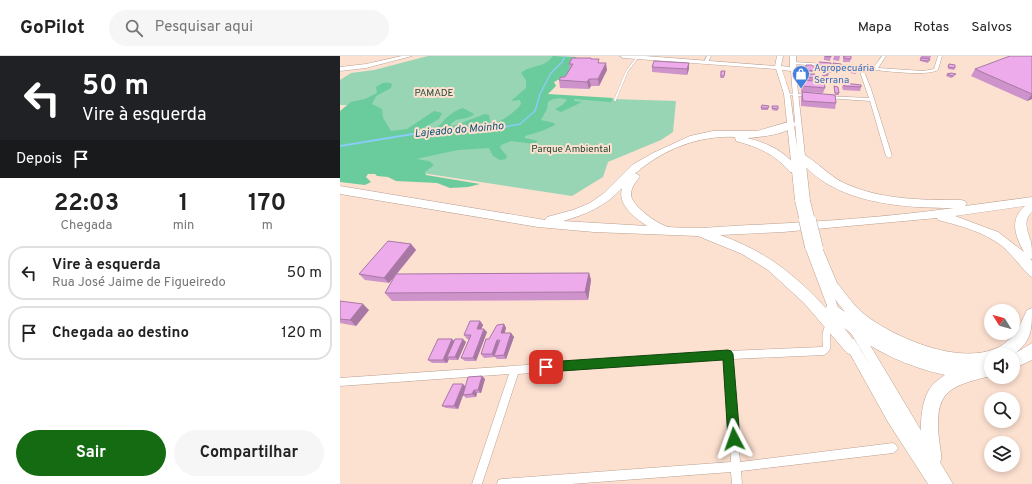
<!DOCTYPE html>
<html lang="pt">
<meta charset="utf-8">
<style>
:root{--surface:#fff;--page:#f6f6f6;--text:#222;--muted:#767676;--line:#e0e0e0;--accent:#156b12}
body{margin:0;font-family:Overpass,sans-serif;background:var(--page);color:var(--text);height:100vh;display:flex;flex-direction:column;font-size:15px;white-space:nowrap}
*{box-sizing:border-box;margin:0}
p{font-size:13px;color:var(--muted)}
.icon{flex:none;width:22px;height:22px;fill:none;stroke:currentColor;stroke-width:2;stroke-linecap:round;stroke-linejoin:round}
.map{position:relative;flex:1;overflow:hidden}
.details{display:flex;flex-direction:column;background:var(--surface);width:340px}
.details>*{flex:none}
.top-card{background:#202124;color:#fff;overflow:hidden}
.needle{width:26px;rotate:307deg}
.buttons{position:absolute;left:644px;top:248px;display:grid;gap:8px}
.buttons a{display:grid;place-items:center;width:36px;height:36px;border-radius:50%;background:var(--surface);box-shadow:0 2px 6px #0003;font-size:20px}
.pin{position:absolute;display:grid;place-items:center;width:34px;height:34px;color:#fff;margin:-17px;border-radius:8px;box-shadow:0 2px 6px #0006}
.me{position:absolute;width:44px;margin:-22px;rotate:356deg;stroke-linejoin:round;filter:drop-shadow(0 0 3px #0008)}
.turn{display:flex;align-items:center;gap:14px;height:84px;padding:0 16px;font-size:18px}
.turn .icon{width:52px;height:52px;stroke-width:2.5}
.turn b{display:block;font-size:28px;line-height:34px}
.then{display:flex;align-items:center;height:38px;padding:0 16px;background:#0003;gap:8px;font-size:15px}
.eta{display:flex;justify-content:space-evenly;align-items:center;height:68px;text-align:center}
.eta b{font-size:24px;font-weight:700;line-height:28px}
.action{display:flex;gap:8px;margin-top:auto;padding:8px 16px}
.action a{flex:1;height:46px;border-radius:24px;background:var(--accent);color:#fff;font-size:16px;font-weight:700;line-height:46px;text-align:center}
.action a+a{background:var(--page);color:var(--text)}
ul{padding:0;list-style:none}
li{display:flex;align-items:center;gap:12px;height:54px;margin:0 8px 6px;padding:0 8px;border:2px solid var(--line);border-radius:16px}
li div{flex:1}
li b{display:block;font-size:15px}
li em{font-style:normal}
header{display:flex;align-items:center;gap:24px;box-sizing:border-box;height:56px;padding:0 20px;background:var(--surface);border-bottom:1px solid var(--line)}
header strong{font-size:19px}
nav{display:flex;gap:22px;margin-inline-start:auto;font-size:14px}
.search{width:280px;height:36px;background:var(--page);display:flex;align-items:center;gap:10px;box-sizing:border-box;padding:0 14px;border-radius:22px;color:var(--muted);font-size:15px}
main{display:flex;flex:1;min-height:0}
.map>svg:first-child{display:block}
</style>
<header>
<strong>GoPilot</strong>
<div class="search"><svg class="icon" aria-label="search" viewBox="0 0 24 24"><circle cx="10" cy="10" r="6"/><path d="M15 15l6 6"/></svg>Pesquisar aqui</div>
<nav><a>Mapa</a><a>Rotas</a><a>Salvos</a></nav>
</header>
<main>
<section class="details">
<div class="top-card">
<div class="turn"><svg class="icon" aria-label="left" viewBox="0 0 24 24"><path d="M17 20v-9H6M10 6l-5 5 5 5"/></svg><div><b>50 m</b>Vire à esquerda</div></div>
<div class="then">Depois<svg class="icon" aria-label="arrive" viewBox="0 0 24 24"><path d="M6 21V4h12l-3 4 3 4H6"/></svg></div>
</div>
<div class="eta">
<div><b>22:03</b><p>Chegada</p></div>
<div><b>1</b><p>min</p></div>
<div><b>170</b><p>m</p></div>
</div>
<ul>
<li><svg class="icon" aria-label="left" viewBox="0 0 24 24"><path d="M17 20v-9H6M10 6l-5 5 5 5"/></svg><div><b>Vire à esquerda</b><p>Rua José Jaime de Figueiredo</p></div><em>50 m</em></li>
<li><svg class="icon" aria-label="arrive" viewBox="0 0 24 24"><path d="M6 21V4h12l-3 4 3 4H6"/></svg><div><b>Chegada ao destino</b></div><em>120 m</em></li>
</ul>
<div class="action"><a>Sair</a><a>Compartilhar</a></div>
</section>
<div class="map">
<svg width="692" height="428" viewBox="0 0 692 428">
<rect width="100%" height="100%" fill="#fce0d0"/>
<!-- green -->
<path fill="#98d5b5" d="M88,0H217L173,66L42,79L23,49H0V24L11,17L34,14Z
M208,41L336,45L333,76L321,84L268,106L263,121L232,140L62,114L81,98L156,87Z"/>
<!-- forest -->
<path fill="#6acb9c" d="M213,0L237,1L233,4L227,19L214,26L216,30L208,38L273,42L271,46L234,43V45L242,46L221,56L215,53L222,49L227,44C222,41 212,42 208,46L207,53L201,64L214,67L215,69L202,75L185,80V82L198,85L194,88L171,85L161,89L160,92L167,100L166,103L160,104L153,100L149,92L118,94L76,103L89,105L94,109L85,116L86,119L140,128L128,131L110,132L97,127L56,125L48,121L37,120L35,118H28L26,121L31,126L25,129L0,126V55L11,46L25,43L37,37L36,31C42,27 45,25 52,28L51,32L36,40L32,48L42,53L43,62L51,75L67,73L94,55L102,57L99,63L78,75L83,79C102,74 103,58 123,52L134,58C128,65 116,60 110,69L113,70L145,58L149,59L150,65L153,67C163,65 175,56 181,48L180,44L171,45L186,32V24L181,17C192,8 203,13 213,0Z"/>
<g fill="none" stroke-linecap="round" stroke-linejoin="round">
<!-- stream-far1 -->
<path stroke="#88ccf7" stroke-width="1.5" d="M154,73L180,68L195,55L200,38L211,17L222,6L225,0"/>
<!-- stream -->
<path stroke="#88ccf7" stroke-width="2" d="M0,90L79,77L162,72"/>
<!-- lane casing -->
<g stroke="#baa091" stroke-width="2.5">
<path id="lane" d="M275,44L287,15L297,2"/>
</g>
<!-- street casing -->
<g stroke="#baa091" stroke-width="1">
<path id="street" d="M367,0H371L368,6L366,7L364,6Z
M542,0H546L538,12L583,15L594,13L598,0H602L598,14C585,21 540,14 523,13L531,33L552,100L549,102L546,100L530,45L486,42L484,41L486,40L529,42L519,13L454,8L452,7L454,6L534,11Z
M445,37L470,39L472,40L470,41L447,39H445Z
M492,267L495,268L496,270L495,272L491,274C488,283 495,294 484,299L392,303L400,406L553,387L556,389L558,392L556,395L553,397L401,415L402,428H392L391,416L231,428H157L158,424L162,423L391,406L384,303L178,318L142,428H132L169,318L0,330V322L388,295L482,291L483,290C482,282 482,277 485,270Z"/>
</g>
<!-- secondary casing -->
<g stroke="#baa091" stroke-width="1">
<path id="secondary" d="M62,0H72L26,12L0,15V11L26,8Z
M280,0H305L435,10L437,0H443L441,10L450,11V0H456L457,27L470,145L469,147H459L455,144L444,38L436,13L283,2ZM442,14L451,15L457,92L450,38Z
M470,187L474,190L478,188L481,189L502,239L501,242L495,243L501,260L500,263L496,265L492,263L491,260L465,191Z
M514,267L518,269L613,428H588L548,366L504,287L506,283L510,282L514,283L531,311L508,272L510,269Z"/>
</g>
<!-- highway casing -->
<g stroke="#baa091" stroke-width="1">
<path id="highway" d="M452,65L457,68C446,79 421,81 407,82C428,87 444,95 458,112L459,114L458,116H450C435,98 418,91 396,85L395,81C360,79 324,93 297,116L295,117L300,120C296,126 291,131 291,139C292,150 318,169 329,171C356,174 384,170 411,169C479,166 547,161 614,152C561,152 492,148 457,101L462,98C470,100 491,121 502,126C539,144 581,144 621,144L625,145L627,148L625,150L692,141V156C682,165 688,176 691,186C692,191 692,198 692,203L690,202L692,205V221C687,219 670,196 662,190C642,175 621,170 598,164L597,162L443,176L380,179C425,195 453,217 486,252L487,249L492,247L505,256L486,232L488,228L493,227L498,228C506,238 514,250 524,258C557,284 635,317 670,283C679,274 682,264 687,254L692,252C692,273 692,285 674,298L692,287V304L673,313V299H651V320C608,330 594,336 599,383C600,393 603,401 599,410L593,413L587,410C579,392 578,351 589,334C593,327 599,323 605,319C568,311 534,295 504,272L520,292L517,297L512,299L507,297L464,247L428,214L402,198L358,180L254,176L198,171L0,138V130L205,164L207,161L233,154L250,147L264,137L292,109L313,97L350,80L373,75H417ZM282,132C277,149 295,162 307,170L223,165C245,159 266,150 282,132ZM685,150C669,163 675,180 684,196L658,176L615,160Z"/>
</g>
<!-- lane -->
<use href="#lane" stroke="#fff" stroke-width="2"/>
<!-- street -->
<use href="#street" fill="#fff" fill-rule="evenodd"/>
<!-- secondary -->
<use href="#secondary" fill="#fff" fill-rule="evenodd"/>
<!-- highway -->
<use href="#highway" fill="#fff" fill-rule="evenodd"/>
<!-- secondary-bridge-far1 casing -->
<g stroke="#baa091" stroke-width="9" stroke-linecap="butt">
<path id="secondary-bridge-far1" d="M459,144L464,165
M466,145L471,165"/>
</g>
<!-- secondary-bridge casing -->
<g stroke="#baa091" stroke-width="11" stroke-linecap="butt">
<path id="secondary-bridge" d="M464,164L470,191
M471,164L478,192"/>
</g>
<!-- secondary-bridge-far1 -->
<use href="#secondary-bridge-far1" stroke="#fff" stroke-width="8"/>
<!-- secondary-bridge -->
<use href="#secondary-bridge" stroke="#fff" stroke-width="10"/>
</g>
<!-- wall -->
<path fill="#cd93ca" d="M484,0H491L490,5L484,4Z
M494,0H500L499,5L493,4Z
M503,0H511L510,6H503Z
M581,0H591L588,7L580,5L581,3H580Z
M692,0V43L687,45L631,20L635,13Z
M252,3L260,7L267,14L259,30H251L249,33L220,32L219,24L225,21L230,12L229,8Z
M479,6L492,13L491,17H488V21H482V16H478V10Z
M349,7V13L347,19L312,16V11Z
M493,7L502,12L501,16L493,15L492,11Z
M609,8L615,12L614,14L608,13Z
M466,9L476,15L475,16H466Z
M510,11L517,16L516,18L510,17L509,13Z
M381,15H385L384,22H380Z
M462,18L475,22L474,25H482V21L491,25L490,27L484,26L485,32L483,37L461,36V30Z
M607,18L615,20L611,22L606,20Z
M504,27L521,31L520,35L503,34L502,31Z
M494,30L499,37V39H495L496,47L495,53L461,50V42L462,36L495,39L494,32Z
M422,49L429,50L428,54H421Z
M432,50L438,53L437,55L432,54Z
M71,188L76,194L57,218L249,217L251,224L248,244L52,245L45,237L54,221L49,227L25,224L19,218Z
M0,245L29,254L16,270L0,267Z
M140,265L143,269L141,273L147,276L136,305H125L121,302L129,283H127L124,279Z
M164,268L166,272L165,277H171L174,281L166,303H157L155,301L144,302L141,298Z
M112,283L114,285L126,286L118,304H110L109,303L107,307H92L88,304Z
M142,320L145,323L141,337H137L136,341L126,342L123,339L118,353L106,352L102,350L126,330Z"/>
<!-- shaded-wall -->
<path fill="#a778a4" d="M266,7L267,14L259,30L258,23Z
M349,7V13L347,19V13Z
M249,23L251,30L249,33L247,26Z
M692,38V43L687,45Z
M71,188L76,194L49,227L44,222Z
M249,217L251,224L248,244L245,236Z
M23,248L29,254L16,270L10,264Z
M140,265L143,269L140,276L137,273Z
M164,268L166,272L163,281L161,277Z
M144,273L147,276L136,305L133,302Z
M171,277L174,281L166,303L164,299Z
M112,283L116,287L107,301L109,303L107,307L103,304Z
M123,283L126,286L118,304L115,301Z
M157,284L159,287L154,300L155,301L152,298Z
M142,320L145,323L141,337L138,334Z
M123,328L126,331L118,353L114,350Z
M134,334L137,337L136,341L132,338Z"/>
<!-- building -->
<path fill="#eeabeb" stroke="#a778a4" d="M485,0H491V1Z
M504,0H511V3L504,2Z
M670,0H692V38L635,13Z
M232,2H251V3H259L258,7H266L258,23H249L247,26L219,24L221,21H225L233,8H229Z
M581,2L590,3L589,5L580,4Z
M314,5L349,7L347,13L312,11Z
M479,6L491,7L492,13L479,12Z
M493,7L501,8L502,12L494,11Z
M609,8L615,9V12L608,11Z
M466,9H472L476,15L466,14Z
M510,11L516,12L517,16L511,15Z
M381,15H385L384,20H381Z
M482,16H488V19H483Z
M611,17L616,18L612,20L607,18Z
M462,18H475V22L462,21Z
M482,21H490L491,25L483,24Z
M462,24L484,26L485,32L462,30Z
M504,27L521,29V31L504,30Z
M494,30L498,31L499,37H495Z
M462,36L495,39L496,47L463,45Z
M422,49L429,50L428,52H421Z
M432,50H438V53L432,52Z
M48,185L71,188L44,222L19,218Z
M249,217L245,236L45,237L56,218Z
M0,245L23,248L10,264L0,263Z
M130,265H140L137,273H144L133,302H121L131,279H124Z
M164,268L161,277H171L164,299L154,300L160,284H157L152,298H141L146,283H149L157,269Z
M98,283H112L103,304H88Z
M115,283H123L115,301H107Z
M142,320L138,334H134L132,338L123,339L128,321Z
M113,328H123L114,350H102Z"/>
<!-- route -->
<path fill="#156b12" stroke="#0e460c" d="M388,294L391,295L393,298L400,383L398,388L394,389L389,388L388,383L383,304L206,316L202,314L200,311L202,307L206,306Z"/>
<!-- icons -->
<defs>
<g id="shop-pin" transform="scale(0.9)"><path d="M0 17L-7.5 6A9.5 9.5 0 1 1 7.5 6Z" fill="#3f7fe0" stroke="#fce0d0"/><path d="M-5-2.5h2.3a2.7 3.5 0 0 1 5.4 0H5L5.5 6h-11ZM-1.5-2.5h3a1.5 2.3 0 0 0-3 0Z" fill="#fff"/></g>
</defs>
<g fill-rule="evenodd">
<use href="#shop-pin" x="461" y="18"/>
</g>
<g text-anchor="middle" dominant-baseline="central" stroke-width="4" stroke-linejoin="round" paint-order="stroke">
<!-- far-shop labels -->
<g font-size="10" fill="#366cbe" stroke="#fce0d0" text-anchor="start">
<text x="474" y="12">Agropecuária<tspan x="474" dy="12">Serrana</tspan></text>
</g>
<!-- far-park labels -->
<g font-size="10" fill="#1f4935" stroke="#fce0d0">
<text x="94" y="37">PAMADE</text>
<text x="231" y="93">Parque Ambiental</text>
</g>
<!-- far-water labels -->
<g font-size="11" font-style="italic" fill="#0f5578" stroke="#fce0d0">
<text transform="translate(119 74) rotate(-5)">Lajeado do Moinho</text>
</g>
</g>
</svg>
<div class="buttons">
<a><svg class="needle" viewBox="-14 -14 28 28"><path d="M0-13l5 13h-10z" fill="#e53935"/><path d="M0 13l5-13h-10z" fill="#767676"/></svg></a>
<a><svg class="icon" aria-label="sound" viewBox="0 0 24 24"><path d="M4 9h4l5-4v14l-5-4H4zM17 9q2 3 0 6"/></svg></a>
<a><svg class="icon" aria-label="search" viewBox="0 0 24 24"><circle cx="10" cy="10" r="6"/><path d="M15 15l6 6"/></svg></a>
<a><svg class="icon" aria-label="layers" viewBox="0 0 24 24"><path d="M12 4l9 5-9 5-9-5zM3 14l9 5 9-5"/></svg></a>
</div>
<div class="pin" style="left:206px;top:311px;background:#d93025"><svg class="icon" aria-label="arrive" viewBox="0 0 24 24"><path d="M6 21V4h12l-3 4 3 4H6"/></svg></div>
<svg class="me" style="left:394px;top:383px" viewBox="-20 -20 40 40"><path d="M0-17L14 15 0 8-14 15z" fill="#156b12" stroke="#fff" stroke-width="4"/></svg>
</div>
</main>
